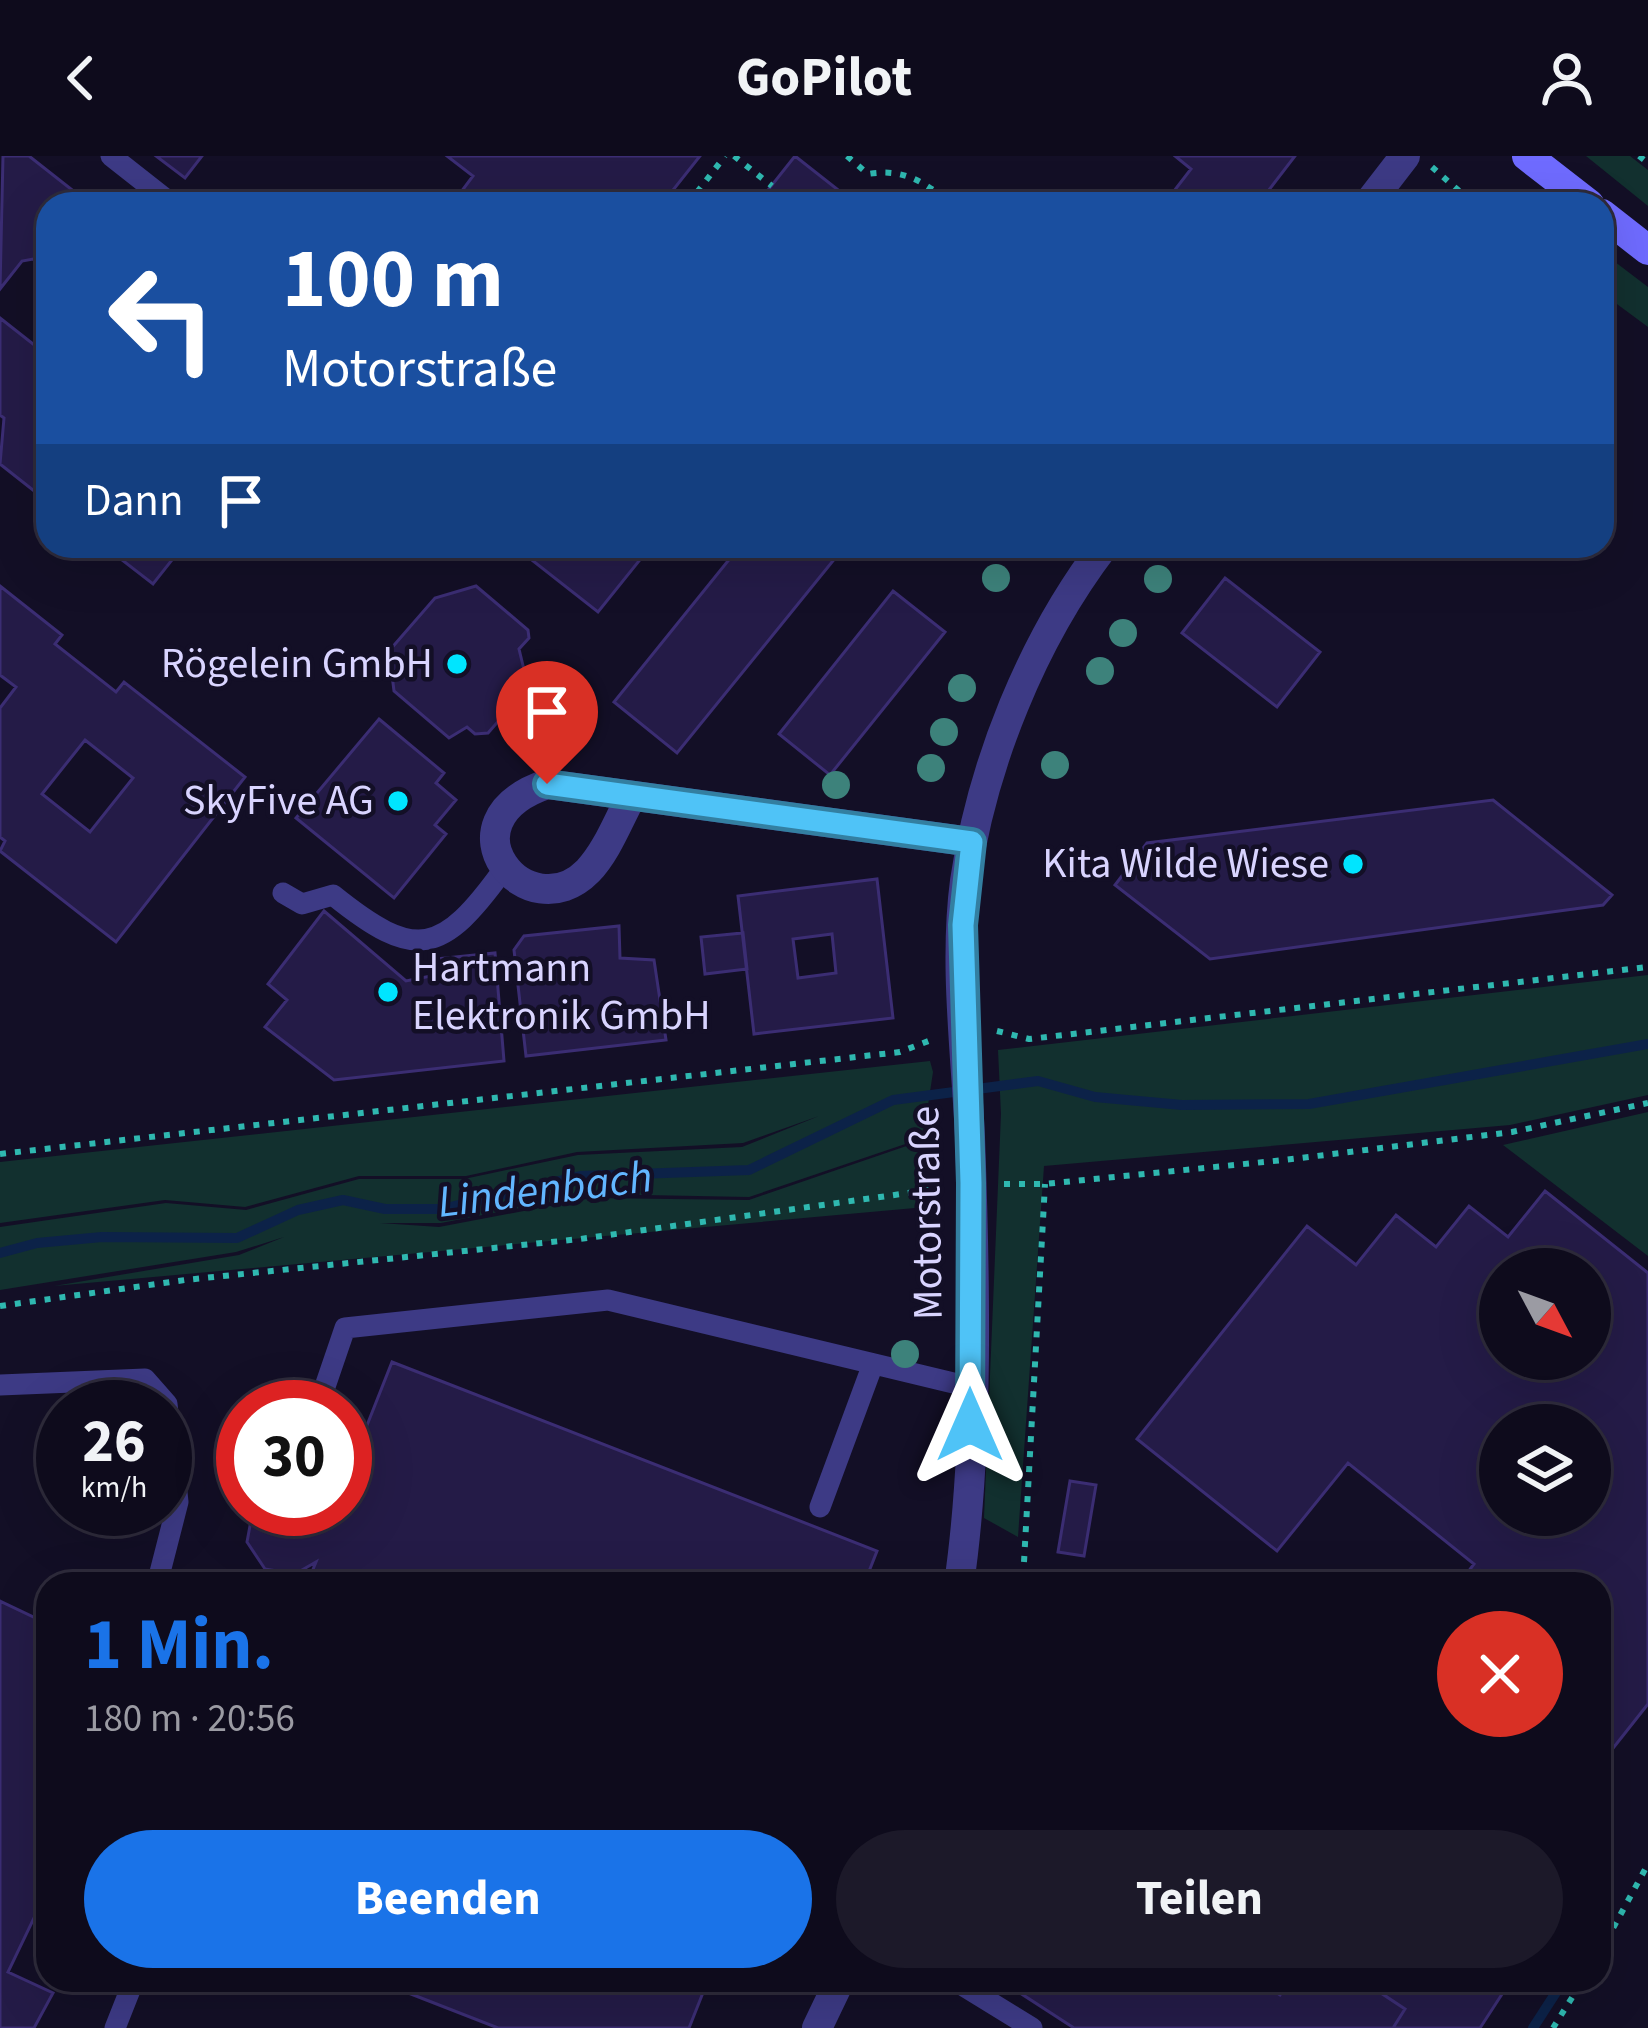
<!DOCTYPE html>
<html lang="de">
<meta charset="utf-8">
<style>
:root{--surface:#0e0b1c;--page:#1c1929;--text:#f1f3f6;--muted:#9b9ba3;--line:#2e2b3b;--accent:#1a73e8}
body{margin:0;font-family:"Source Sans 3",sans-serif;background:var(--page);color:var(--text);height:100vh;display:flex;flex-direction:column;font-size:45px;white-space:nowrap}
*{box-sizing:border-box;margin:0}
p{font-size:39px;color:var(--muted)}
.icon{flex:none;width:66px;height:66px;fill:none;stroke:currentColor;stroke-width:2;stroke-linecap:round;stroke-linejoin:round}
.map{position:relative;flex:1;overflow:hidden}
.sheet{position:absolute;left:36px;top:1416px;width:1575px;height:420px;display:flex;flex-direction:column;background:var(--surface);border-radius:36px;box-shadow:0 12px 48px #0002,0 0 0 3px var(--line)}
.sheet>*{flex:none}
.banner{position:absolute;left:36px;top:36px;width:1578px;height:366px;border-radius:36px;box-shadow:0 12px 48px #0002,0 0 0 3px var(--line);background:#1a4fa0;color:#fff;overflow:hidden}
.needle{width:78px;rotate:131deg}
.controls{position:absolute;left:1479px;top:1092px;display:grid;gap:24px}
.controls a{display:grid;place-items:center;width:132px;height:132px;border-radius:50%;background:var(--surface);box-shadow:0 12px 48px #0002,0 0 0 3px var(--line);font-size:60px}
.speed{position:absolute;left:36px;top:1224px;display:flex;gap:24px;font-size:60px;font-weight:700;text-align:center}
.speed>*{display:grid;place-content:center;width:156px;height:156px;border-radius:50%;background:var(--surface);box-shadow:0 12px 48px #0002,0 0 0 3px var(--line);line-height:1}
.speed small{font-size:30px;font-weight:400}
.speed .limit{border:18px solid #d22;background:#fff;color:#111}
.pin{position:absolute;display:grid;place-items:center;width:102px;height:102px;color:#fff;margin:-123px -51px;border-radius:50% 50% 50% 0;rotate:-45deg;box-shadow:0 0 12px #0007}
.pin .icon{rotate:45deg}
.me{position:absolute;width:132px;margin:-66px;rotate:0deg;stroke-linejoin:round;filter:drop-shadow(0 0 9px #0008)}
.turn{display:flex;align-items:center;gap:42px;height:252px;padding:0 48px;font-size:54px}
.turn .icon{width:156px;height:156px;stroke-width:2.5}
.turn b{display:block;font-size:84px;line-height:102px}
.then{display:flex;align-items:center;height:114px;padding:0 48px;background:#0003;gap:24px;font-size:45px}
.round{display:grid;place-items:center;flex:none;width:126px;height:126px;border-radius:63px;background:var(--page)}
.headline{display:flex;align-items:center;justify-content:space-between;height:204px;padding:0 48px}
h1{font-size:72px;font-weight:700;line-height:90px;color:var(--accent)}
.button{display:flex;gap:24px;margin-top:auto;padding:24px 48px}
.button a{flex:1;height:138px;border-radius:72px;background:var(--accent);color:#fff;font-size:48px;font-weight:700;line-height:138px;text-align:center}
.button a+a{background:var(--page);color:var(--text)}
header{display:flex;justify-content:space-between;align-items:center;height:156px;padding:0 48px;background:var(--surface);font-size:54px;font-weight:700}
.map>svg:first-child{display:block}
</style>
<header><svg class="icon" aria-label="back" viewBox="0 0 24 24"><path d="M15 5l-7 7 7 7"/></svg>GoPilot<svg class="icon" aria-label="person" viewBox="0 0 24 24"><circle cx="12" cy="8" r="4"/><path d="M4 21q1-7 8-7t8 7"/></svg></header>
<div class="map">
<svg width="1648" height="1872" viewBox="0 0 1648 1872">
<rect width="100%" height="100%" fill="#130f26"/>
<!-- green -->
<path fill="#12302f" d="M1586,0H1630L1648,14V50Z
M1602,96L1648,131V171L1602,137Z
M1648,819V939L1510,969L1044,1010L1018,1381L984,1362L1001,958L998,894Z
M930,905L933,916L923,982L749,1041L592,1038L441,1067H380L439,1071L592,1042L749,1044L924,984L926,1051L54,1130L239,1099L284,1081L236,1096L0,1134V1071L166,1047L246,1054L359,1023H464L578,999L742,991L819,960L743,987L577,996L466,1020H359L245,1051L165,1044L0,1067V1006Z
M1648,956V1100L1503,989Z"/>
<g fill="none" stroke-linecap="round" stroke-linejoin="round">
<!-- stream -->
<path stroke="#0c2248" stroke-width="10" d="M0,1097L37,1087L102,1081L237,1082L298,1054L343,1044L385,1053H442L580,1020L749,1014L893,944L1038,925L1095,941L1182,949L1309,948L1648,888
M1599,1771L1600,1770
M1533,1872L1564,1824"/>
</g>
<!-- building -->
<path fill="#241b47" stroke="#3b2d73" stroke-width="3" fill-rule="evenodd" d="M3,0H29L90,48H48V115L33,103L22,105L0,133Z
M156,0H202L185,22Z
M447,0H700L662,48H452L473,20Z
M795,0L856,48H757Z
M1175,0H1295L1258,48H1164L1191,13Z
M0,162L33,188L48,180V346L0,308L4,262L0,259Z
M104,390H183L153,428Z
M514,390H651L598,456Z
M740,390H845L677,597L614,546Z
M1225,422L1320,496L1277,551L1182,477Z
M0,430L62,479L55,488L116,536L124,526L245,621L116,786L0,695L5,685L0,681V552L16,531L0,519ZM85,584L133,622L90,676L42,638Z
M476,430L528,474L529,482L519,493L526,522L515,534L528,545L529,556L520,567L502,561L488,577L475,578L467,571L449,582L394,535L389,495L435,442Z
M893,435L945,476L830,619L779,578Z
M379,563L444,617L436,627L456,644L435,669L446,678L394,742L296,662Z
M1493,644L1612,739L1603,749L1210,803L1115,729L1147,687Z
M877,723L893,862L754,878L738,740ZM832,778L836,817L798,822L793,783Z
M324,755L406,825L436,819L435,803L495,797L504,905L334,924L265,871L287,844L268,828Z
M619,770L620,802L654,804L666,884L526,900L514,794L524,780Z
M743,777L747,813L705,818L701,781Z
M1545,1035L1648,1117V1548L1599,1610V1428H1459L1474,1408L1348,1307L1277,1395L1137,1283L1307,1070L1356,1109L1396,1059L1436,1091L1469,1050L1508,1081ZM1500,1113H1590V1203H1500ZM1500,1269H1590V1359H1500Z
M392,1206L877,1395L864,1428H307L316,1406L295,1418L265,1413L247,1386L252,1359L257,1353H317L326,1372L334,1353H345V1325Z
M1070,1325L1096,1329L1084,1400L1058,1396Z
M0,1445L48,1468V1733L8,1816L53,1837L34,1872H0Z
M375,1824H708L689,1872H498Z
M1000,1824H1257L1280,1839L1290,1824H1361L1405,1853L1393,1872H1074Z
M1377,1824H1493L1506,1832L1480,1872H1393L1405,1853L1372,1831Z"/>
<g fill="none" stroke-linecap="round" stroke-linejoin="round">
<!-- path -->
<path stroke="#2fb8b0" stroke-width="6" stroke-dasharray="6 9" stroke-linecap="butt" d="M734,0L772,30
M847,0L868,18C904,12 924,26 952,48
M1639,0L1648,7
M1432,11L1467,42
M688,48L725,0
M997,875L1029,883L1648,811
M0,998L900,896L931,884
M1004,1028H1045L1284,1004L1512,976L1648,947
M0,1150L185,1124L580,1083L937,1033
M1024,1406L1045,1028
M1599,1798L1648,1708
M1553,1872L1583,1824"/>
<!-- service -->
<path stroke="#3d3a85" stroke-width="21" d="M111,0L172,48
M283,737L302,748L333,739C416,806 442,799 504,713
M0,1229L145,1223L167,1248L178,1346L157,1428
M318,1251L345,1172L608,1144L970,1231
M820,1351L873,1208
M954,1824L1032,1872
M115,1872L134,1824"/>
<!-- minor -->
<path stroke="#3d3a85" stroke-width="30" d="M1368,48L1405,0
M631,641C618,665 607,695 588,715C528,776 436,666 547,628L972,686
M959,1428C979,1290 975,1120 970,981C966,897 954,808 965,725C982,609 1032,484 1104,390
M817,1872L840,1824"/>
<!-- secondary -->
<path stroke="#6f6bff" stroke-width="30" d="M1527,0L1589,48
M1602,58L1648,94"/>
</g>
<!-- trees -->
<g fill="#3d827b">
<circle cx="996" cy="422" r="14"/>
<circle cx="1158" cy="423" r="14"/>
<circle cx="1123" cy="477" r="14"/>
<circle cx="1100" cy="515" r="14"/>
<circle cx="962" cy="532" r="14"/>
<circle cx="944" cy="576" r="14"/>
<circle cx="1055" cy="609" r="14"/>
<circle cx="931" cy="612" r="14"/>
<circle cx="836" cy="629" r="14"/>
<circle cx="905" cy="1198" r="14"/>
</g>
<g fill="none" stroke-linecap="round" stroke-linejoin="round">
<!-- route casing -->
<g stroke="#337fa1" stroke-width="30">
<path id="route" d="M547,628L972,686L963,769L971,1027L970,1269"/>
</g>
<!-- route -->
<use href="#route" stroke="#4fc3f7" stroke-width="21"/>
</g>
<!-- markers -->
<g fill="#00e5ff" stroke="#130f26" stroke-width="4.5">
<circle cx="457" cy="508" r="12"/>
<circle cx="398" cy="645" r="12"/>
<circle cx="1353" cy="708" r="12"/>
<circle cx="388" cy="836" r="12"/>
</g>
<g text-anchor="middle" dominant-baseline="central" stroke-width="9" stroke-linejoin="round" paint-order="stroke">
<!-- poi labels -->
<g font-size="42" fill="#d9d4ff" stroke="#130f26" text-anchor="end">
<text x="433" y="508">Rögelein GmbH</text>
<text x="374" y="645">SkyFive AG</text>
<text x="1329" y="708">Kita Wilde Wiese</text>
<text x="412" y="812" text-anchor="start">Hartmann<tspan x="412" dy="48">Elektronik GmbH</tspan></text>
</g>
<!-- street labels -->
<g font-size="42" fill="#d9d4ff" stroke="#130f26">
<text transform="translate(927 1057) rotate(-91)">Motorstraße</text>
</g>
<!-- water labels -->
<g font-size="45" font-style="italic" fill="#62b6ff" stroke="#130f26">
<text transform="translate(545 1034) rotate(-7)">Lindenbach</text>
</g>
</g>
</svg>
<div class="controls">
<a><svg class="needle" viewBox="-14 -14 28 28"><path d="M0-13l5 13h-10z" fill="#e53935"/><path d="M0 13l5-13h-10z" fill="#9b9ba3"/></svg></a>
<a><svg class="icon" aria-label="layers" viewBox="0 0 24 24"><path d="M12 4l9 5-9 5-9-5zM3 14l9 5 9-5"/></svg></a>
</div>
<div class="speed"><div>26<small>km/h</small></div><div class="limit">30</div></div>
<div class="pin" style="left:547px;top:628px;background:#d93025"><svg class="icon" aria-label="arrive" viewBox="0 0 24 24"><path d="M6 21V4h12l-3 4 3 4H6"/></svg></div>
<svg class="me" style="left:970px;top:1269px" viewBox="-20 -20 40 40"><path d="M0-17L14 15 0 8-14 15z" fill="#4fc3f7" stroke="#fff" stroke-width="4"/></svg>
<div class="banner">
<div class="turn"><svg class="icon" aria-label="left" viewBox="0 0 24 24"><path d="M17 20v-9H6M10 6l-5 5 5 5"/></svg><div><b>100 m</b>Motorstraße</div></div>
<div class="then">Dann<svg class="icon" aria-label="arrive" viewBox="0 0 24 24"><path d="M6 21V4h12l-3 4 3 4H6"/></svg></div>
</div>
<section class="sheet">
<div class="headline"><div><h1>1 Min.</h1><p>180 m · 20:56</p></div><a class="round" style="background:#d93025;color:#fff"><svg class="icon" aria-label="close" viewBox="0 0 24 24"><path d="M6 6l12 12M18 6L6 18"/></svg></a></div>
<div class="button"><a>Beenden</a><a>Teilen</a></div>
</section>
</div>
